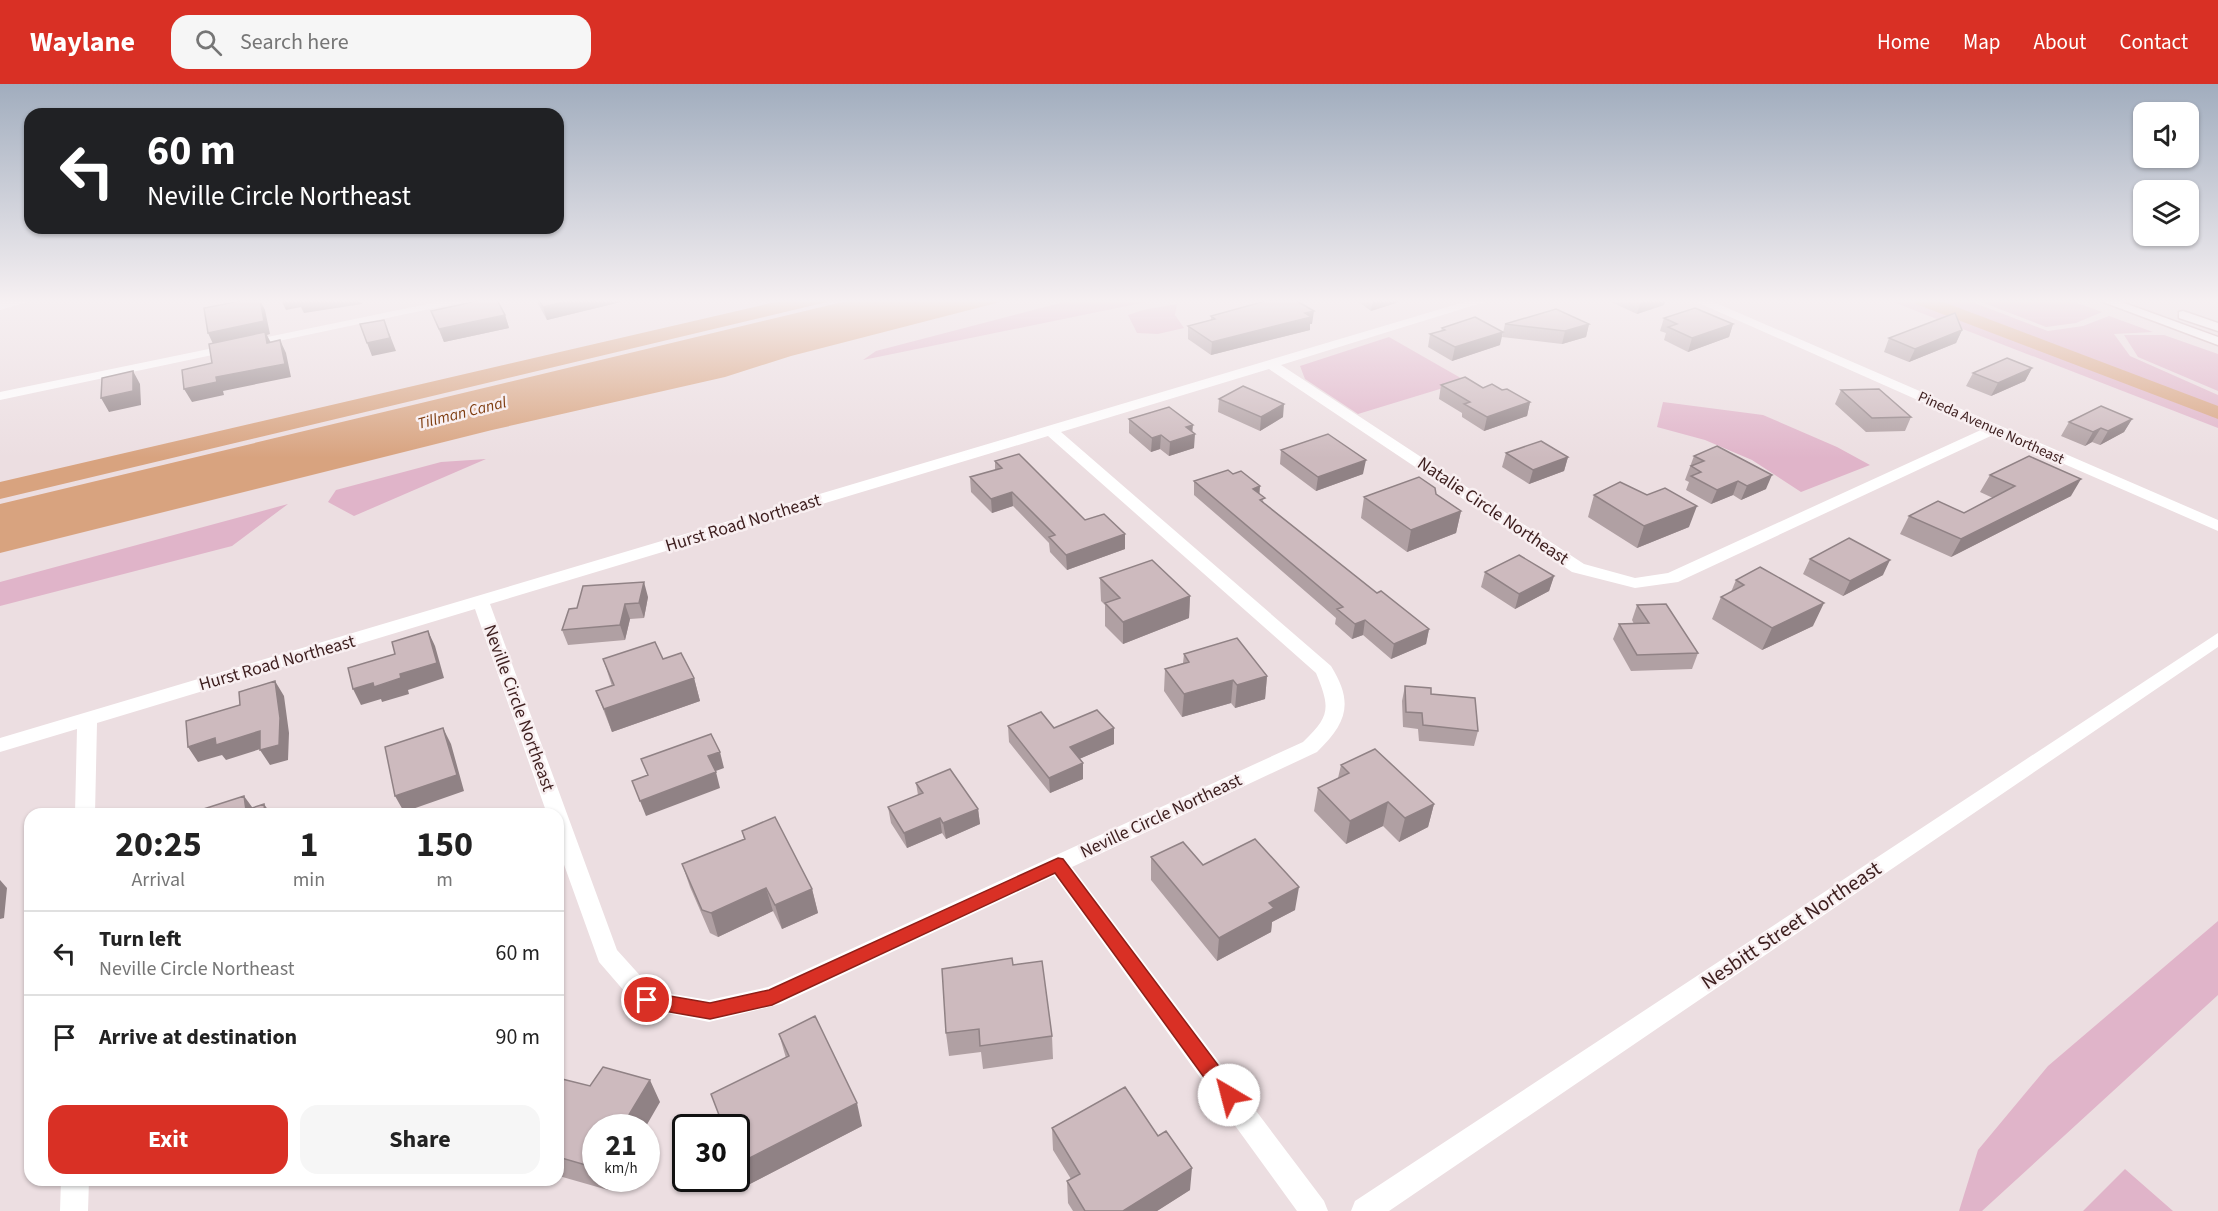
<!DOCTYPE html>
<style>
:root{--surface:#fff;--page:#f6f6f6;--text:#222;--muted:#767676;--line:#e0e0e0;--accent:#d93025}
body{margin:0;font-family:"Source Sans 3",sans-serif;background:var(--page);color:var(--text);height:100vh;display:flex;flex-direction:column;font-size:22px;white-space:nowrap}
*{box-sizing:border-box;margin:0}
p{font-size:20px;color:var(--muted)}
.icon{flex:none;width:33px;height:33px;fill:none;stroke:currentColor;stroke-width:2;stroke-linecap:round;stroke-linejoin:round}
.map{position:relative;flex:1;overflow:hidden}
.drawer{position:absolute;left:24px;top:724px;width:540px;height:378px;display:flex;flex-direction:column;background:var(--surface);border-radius:18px;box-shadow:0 2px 4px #0004}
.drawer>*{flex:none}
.guide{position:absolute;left:24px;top:24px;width:540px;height:126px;border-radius:18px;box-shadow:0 2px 4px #0004;background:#202124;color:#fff;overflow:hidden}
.controls{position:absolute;left:2133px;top:18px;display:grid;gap:12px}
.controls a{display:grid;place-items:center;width:66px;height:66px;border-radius:12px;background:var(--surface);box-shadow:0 2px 4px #0004;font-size:30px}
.speed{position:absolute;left:582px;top:1030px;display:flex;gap:12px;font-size:30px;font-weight:700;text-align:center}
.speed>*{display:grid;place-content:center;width:78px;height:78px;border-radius:50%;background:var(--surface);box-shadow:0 2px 4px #0004;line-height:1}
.speed small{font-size:15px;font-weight:400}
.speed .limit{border:3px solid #111;border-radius:9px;background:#fff;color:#111}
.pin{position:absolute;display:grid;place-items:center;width:51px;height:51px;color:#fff;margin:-26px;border:3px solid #fff;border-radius:50%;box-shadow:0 2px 6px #0007}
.me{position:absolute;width:66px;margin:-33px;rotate:323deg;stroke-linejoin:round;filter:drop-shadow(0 0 4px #0008)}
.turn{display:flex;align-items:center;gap:21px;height:126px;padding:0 24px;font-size:27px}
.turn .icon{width:78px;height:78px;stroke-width:2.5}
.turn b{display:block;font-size:42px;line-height:51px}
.eta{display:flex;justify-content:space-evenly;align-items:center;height:102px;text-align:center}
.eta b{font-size:36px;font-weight:700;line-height:42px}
.cta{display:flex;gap:12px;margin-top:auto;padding:12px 24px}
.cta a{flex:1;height:69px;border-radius:18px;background:var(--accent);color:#fff;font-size:24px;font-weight:700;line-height:69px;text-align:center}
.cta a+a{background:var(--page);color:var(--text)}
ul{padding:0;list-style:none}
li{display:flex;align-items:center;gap:18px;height:84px;padding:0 24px;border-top:2px solid var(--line)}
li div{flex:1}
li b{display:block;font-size:22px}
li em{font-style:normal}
header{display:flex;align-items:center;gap:36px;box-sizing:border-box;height:84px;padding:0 30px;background:var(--accent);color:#fff}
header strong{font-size:28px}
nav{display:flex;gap:33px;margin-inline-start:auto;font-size:21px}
.search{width:420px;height:54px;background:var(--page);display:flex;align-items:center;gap:15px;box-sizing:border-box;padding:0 21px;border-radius:18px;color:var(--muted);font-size:22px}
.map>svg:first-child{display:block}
</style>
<header>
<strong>Waylane</strong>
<div class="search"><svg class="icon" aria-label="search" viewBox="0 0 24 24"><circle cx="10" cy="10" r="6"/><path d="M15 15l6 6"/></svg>Search here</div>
<nav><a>Home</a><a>Map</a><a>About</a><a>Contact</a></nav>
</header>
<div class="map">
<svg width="2218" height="1127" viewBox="0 0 2218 1127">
<rect width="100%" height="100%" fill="#ecdee1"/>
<!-- green -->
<path fill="#e0b4c9" d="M1072,216H1156L863,276L876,267Z
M1888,216H1967L2048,247L2083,242L2109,232L2153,248L2114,250L2130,272L2218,311V344Z
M1976,216H2069L2102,228L2076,239L2046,243Z
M1177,220L1175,231L1184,244L1158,250L1137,249L1128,231L1143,226Z
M2124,251H2164L2218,270V307L2138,273Z
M1389,253L1466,297L1358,330L1305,295L1300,282Z
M1663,318L1763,331L1837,363L1870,381L1801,408L1752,376L1705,356L1657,343Z
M486,375L354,432L328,418L336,406L441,378Z
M288,420L232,462L0,522V498Z
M2218,837V911L1982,1127H1959L1978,1066L2048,982Z
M2125,1085L2173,1127H2083Z"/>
<!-- water -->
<path fill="#d8a37f" d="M784,216H835L0,415V398Z
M851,216H1008L791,272L725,293L492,346L0,469V420Z"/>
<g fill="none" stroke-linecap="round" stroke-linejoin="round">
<!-- canal -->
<path fill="#d8a37f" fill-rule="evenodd" d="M1914,216H1938L2218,322V335L1916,220Z"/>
<!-- secondary casing -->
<g stroke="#cdb0b4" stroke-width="3">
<path id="secondary" d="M2098,216H2116L2218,253V261Z
M2183,227L2218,239V247L2179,234V228Z"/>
</g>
<!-- street -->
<path fill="#fff" fill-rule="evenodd" d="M10,216H35L0,226V218Z
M447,216H472L0,316V308Z
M1471,216H1491L1281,281L1584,480L1635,494L1668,489L1983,345L1692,216H1709L2218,436V447L1995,350L1678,498L1635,504L1572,488L1269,285L1061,348L1331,582C1354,619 1347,639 1317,668L1072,783L1324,1117L1328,1127H1297L1054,792L781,920L709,938L638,923L599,878L558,764V730H547L475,525L97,639L95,730H75L77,645L0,668V654ZM1048,352L1316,589C1330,623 1331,632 1303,658L768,903L709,916L654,907L617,866L490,520Z
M2218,549V563L1389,1127H1351L1355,1117Z
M61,1096H89L88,1127H60Z"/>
<!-- secondary -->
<use href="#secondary" fill="#fff" fill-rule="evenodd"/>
</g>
<!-- wall -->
<path fill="#b0a0a3" d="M536,216H629L547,236Z
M1356,216H1405L1371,227Z
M1607,216H1666L1664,221L1637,230Z
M431,227L505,231L509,244L444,258Z
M1211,232L1312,240H1310V246L1211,271L1188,255V242L1211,236Z
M1664,234L1733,240L1729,253L1688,268L1664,256L1666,249L1660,247Z
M1505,240H1589L1586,253L1562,260L1502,253Z
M1442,244L1500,261L1452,277L1428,263L1430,250L1441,247Z
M1962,246L1956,259L1909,278L1884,268L1889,254Z
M2032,284L2025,297L1991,312L1966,302L1973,289Z
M1441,301L1483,304L1502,306L1530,318L1527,332L1484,347L1462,333V329L1439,315Z
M1841,306L1911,333L1905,347L1866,348L1835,320Z
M1219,315L1283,333L1260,347L1218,328Z
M1129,335L1192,348L1194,364L1169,372L1160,365L1151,368L1129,349Z
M2132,335L2124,348L2100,361L2092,358L2085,362L2061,352L2069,338Z
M1281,366L1363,390L1316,407L1280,380Z
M1506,369L1568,373L1564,387L1529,400L1502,383Z
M1694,372L1766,405L1741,416L1733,411L1711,420L1686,406L1689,398L1685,396Z
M995,377L1085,436L1125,450V465L1067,486L1050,468L1049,459L1013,422L992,429L971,408L970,393L995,386Z
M1990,391L2071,412L1951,473L1900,450L1909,432L1964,429L1993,414L1980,408Z
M1194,397L1260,410L1264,419L1377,509L1429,545L1426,560L1391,575L1363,551L1352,555L1335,540L1336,534L1194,411Z
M1436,410L1461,427L1456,449L1407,468L1361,434L1364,413Z
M1594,411L1689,443L1637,464L1588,433Z
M1810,475L1883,491L1843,512L1803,490Z
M1485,488L1554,492L1549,507L1515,525L1481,503Z
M1100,494L1190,512L1189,534L1123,560L1105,542V521L1101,517Z
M1736,496L1813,542L1762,566L1712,535L1721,513L1731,508Z
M648,513L644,534L630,535L625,556L568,561L562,546L569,525Z
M1637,521L1698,569L1692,585L1631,587L1613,555L1619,540H1634L1632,536Z
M1184,570L1267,592L1265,615L1235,624L1231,619L1182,633L1164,607L1165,585L1183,579Z
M603,575H663L694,594L700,617L612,648L596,607L612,602Z
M1405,602L1431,610L1478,647L1474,662L1419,657L1418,645L1403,643L1402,617Z
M1008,642L1114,644V660L1079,675L1083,679V695L1050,709L1009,658Z
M1341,681L1434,720L1428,743L1399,758L1383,742L1346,760L1314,727L1318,704L1338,694Z
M916,699L978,725L980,740L946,755L942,749L907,764L891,739L888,723L918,711Z
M742,747L812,805L818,829L782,845L773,827L718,853L710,849L690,803L682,780L744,755Z
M1151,773L1203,781L1295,826L1272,838L1271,848L1217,877L1151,796Z
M1013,881L1052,952L1053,975L983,985L981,968L949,972L946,949Z
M779,950L862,1042L746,1102L786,974Z
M558,994L590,1002L660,1018L596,1044V1095H615L608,1106L559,1092L558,1090Z
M1052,1044L1190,1106L1157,1127H1073L1068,1119L1067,1097L1071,1095L1053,1066Z"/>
<!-- shaded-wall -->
<path fill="#908285" d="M260,216L265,226L270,250L267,251L272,261L267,259L214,262L208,249Z
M281,216H361L362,220L304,229L301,223L286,226Z
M571,216H629L547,236L543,223Z
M1373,216H1405L1371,227Z
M1645,216H1666L1664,221L1637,230L1641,218Z
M1314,227L1312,240H1310V246L1211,271L1212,258Z
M505,231L509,244L444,258L439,245Z
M1589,240L1586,253L1562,260L1565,247Z
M1733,240L1729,253L1688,268L1692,254Z
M1962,246L1956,259L1909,278L1915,265Z
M1503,248L1500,261L1452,277L1455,263Z
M389,249L396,267L372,272L367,259Z
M280,256L286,269L291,293L223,307L224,311L192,318L184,305L216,293Z
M2032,284L2025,297L1991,312L1998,299Z
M133,287L140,300L141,321L109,328L101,314Z
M1530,318L1527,332L1484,347L1487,333Z
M1284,320L1283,333L1260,347L1261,333Z
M2132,335L2124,348L2100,361L2108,347Z
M1193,341L1192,351L1195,350L1194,364L1169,372L1170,358L1186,343Z
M2101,344L2092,358L2085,362L2093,348Z
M1161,351L1160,365L1151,368L1152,354Z
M1568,373L1564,387L1529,400L1533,386Z
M1366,376L1363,390L1316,407L1318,393Z
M1772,391L1766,405L1741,416L1747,402Z
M2081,395L2071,412L1951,473L1961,455Z
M1738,397L1733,411L1711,420L1717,406Z
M1260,402L1259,417L1253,405Z
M1012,408L1013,422L992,429L991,415Z
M1697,422L1689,443L1637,464L1644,442Z
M1461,427L1456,449L1407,468L1411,446Z
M1125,450V465L1067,486L1066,471Z
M1890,476L1883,491L1843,512L1850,497Z
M1554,492L1549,507L1515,525L1519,510Z
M644,498L648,513L644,534L639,519Z
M1190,512L1189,534L1123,560V538Z
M1824,519L1813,542L1762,566L1772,544Z
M625,520L630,535L625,556L620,541Z
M1365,536L1363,551L1352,555L1355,540Z
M1429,545L1426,560L1391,575L1394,560Z
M428,547L435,562L444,594L408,606L409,610L382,618L381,615L361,621L353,605L400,590Z
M1267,592L1265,615L1235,624L1237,601Z
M694,594L700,617L612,648L604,625Z
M1233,596L1231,619L1182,633L1184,610Z
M275,597L284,612L289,649L288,676L270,681L260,666Z
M443,644L451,660L464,707L404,728L395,712Z
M1114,644V660L1070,679V663Z
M260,647L270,662L226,676L222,671L198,678L188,663L215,654Z
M720,668L724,684L713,688L708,672Z
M1083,679V695L1050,709L1049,694Z
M716,688L720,704L646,732L640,717Z
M244,712L257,730L246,726Z
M1388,718L1383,742L1346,760L1350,737Z
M264,720L271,730H265Z
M1434,720L1428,743L1399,758L1405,734Z
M978,725L980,740L946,755L943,739Z
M940,734L942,749L907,764L904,749Z
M0,796L7,804L4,834L0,835Z
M1299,803L1295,826L1272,838L1271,848L1217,877L1219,854L1269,819Z
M766,804L773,827L718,853L711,829Z
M812,805L818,829L782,845L775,821Z
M650,996L660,1018L645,1044H621Z
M857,1019L862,1042L746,1102L738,1080Z
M1192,1084L1190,1106L1157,1127H1123Z
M602,1095H615L608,1106Z
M193,1096H209L198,1101Z"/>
<!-- building -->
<path fill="#cdbabe" stroke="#908285" stroke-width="1.5" d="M246,216H260L264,237L208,249L204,224Z
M482,216H497L505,231L439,245L431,227Z
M539,216H571L543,223Z
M1269,216H1295L1314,227L1305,229L1311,233L1212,258L1188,242L1215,235L1211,232Z
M1695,224L1733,240L1692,254L1668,243L1677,240L1664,234Z
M1556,225L1589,240L1565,247L1505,240Z
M1955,229L1962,246L1915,265L1889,254Z
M1475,233L1503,248L1455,263L1430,250L1445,246L1442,244Z
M384,236L390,254L367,259L360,240Z
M265,248L267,259L280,256L285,280L216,293L217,298L184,305L182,286L212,279L209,260Z
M2007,274L2032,284L1998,299L1973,289Z
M133,287V307L101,314L102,294Z
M1465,293L1483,304L1492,300L1502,306L1507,305L1530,318L1487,333L1464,320L1470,318L1441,301Z
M1243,302L1284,320L1261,333L1219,315Z
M1879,305L1911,333L1872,334L1841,306Z
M2101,322L2132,335L2108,347L2101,344L2093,348L2069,338Z
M1169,323L1193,341L1186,343L1195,350L1170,358L1161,351L1152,354L1129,335Z
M1328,350L1366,376L1318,393L1281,366Z
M1541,357L1568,373L1533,386L1506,369Z
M1717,362L1772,391L1747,402L1738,397L1717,406L1691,392L1701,388L1691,382L1704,377L1694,372Z
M1019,370L1085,436L1104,430L1125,450L1066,471L1049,453L1055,451L1012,408L991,415L970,393L1002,384L995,377Z
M2029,372L2081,395L1961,455L1909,432L1938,417L1964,429L2015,402L1990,391Z
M1228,386L1233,390L1241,387L1260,402L1253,405L1265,414L1260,416L1377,509L1381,507L1429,545L1394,560L1365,536L1355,540L1337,525L1343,523L1194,397Z
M1419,393L1435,404L1436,410L1461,427L1411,446L1364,413Z
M1620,398L1647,411L1665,404L1697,422L1644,442L1594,411Z
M1849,454L1890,476L1850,497L1810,475Z
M1519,471L1554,492L1519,510L1485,488Z
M1152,476L1190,512L1123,538L1105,519L1120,514L1100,494Z
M1760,483L1824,519L1772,544L1721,513L1744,501L1736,496Z
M644,498L639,519L625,520L620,541L562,546L569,525L577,524L583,502Z
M1666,520L1698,569L1637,571L1619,540L1649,539L1637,521Z
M428,547L437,579L400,590L401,594L374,603L373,599L353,605L348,584L395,570L392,558Z
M1237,554L1267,592L1237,601L1233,596L1184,610L1165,585L1189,578L1184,570Z
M655,558L663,575L681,569L694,594L604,625L596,607L614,601L603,575Z
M275,597L280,634L279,661L260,666V647L216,661L215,654L188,663L186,637L240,621L239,608Z
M1405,602L1431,604V610L1475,614L1478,647L1423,641L1422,629L1406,628Z
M1097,626L1114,644L1070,663L1083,679L1049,694L1008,642L1041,628L1054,644Z
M443,644L457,691L395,712L385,663Z
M711,650L720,668L708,672L716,688L640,717L632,697L648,691L641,675Z
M1375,665L1434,720L1405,734L1388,718L1350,737L1318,704L1349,689L1341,681Z
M950,685L978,725L943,739L940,734L904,749L888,723L923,709L916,699Z
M244,712L246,726L264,720L265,730H188Z
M775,733L812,805L775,821L766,804L711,829L702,826L682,780L745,755L742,747Z
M1255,755L1299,803L1269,819L1274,824L1219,854L1151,773L1183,758L1203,781Z
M1012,874L1013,881L1042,877L1052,952L980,962L979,945L946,949L942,885Z
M815,932L857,1019L738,1080L736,1077V1044H724L711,1010L789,972L779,950Z
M603,983L650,996L621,1044H596V1084L558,1073V994L590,1002Z
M1125,1003L1158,1052L1166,1047L1192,1084L1123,1127H1085L1067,1097L1080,1090L1052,1044Z"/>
<!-- sky -->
<linearGradient id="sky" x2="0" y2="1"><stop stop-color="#a1adbe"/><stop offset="0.58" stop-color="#f6f0f2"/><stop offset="1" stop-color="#f6f0f2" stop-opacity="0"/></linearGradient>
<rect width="2218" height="374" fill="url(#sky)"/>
<!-- route -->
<path fill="#d93025" stroke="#8d1f18" stroke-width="1.5" d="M1058,774L1063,775L1236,1005L1238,1011L1236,1018L1229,1020L1222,1018L1055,789L772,921L710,935L647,924L640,922L638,916L640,911L647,908L710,919L769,906Z"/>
<g text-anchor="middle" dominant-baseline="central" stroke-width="5" stroke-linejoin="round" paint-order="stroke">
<!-- far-street labels -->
<g font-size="15" fill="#3d1e1e" stroke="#f8eff1">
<text transform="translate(1991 344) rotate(24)">Pineda Avenue Northeast</text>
</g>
<!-- far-water labels -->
<g font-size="16" font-style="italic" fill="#803f12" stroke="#f8eff1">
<text transform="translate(462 329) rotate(-14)">Tillman Canal</text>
</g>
<!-- street labels -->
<g font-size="18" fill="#3d1e1e" stroke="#f8eff1">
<text transform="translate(1493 427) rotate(34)">Natalie Circle Northeast</text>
<text transform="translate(743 439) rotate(-17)">Hurst Road Northeast</text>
<text transform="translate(277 579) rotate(-16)">Hurst Road Northeast</text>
<text transform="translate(519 624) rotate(70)">Neville Circle Northeast</text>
<text transform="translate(1161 732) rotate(-25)">Neville Circle Northeast</text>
</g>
<!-- near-street labels -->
<g font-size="21" fill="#3d1e1e" stroke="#f8eff1">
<text transform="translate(1791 841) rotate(-34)">Nesbitt Street Northeast</text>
</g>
</g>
</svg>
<div class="controls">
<a><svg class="icon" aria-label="sound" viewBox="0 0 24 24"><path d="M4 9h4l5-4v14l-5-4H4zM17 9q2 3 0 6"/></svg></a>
<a><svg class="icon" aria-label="layers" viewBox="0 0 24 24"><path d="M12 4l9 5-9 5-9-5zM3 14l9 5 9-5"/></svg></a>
</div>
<div class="speed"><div>21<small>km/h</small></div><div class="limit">30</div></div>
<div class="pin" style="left:647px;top:916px;background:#d93025"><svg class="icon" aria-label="arrive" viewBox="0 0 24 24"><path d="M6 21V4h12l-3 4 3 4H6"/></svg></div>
<svg class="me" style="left:1229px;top:1011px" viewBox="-20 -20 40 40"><circle r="19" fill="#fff"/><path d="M0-13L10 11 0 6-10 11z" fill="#d93025"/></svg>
<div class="guide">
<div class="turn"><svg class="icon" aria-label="left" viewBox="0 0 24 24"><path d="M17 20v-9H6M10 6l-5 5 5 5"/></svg><div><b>60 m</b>Neville Circle Northeast</div></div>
</div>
<section class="drawer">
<div class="eta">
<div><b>20:25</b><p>Arrival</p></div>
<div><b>1</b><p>min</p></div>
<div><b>150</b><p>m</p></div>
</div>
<ul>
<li><svg class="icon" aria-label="left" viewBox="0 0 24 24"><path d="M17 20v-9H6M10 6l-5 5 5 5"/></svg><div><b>Turn left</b><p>Neville Circle Northeast</p></div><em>60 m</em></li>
<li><svg class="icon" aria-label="arrive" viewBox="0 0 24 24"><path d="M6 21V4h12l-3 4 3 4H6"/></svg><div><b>Arrive at destination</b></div><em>90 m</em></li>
</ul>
<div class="cta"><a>Exit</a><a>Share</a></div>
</section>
</div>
